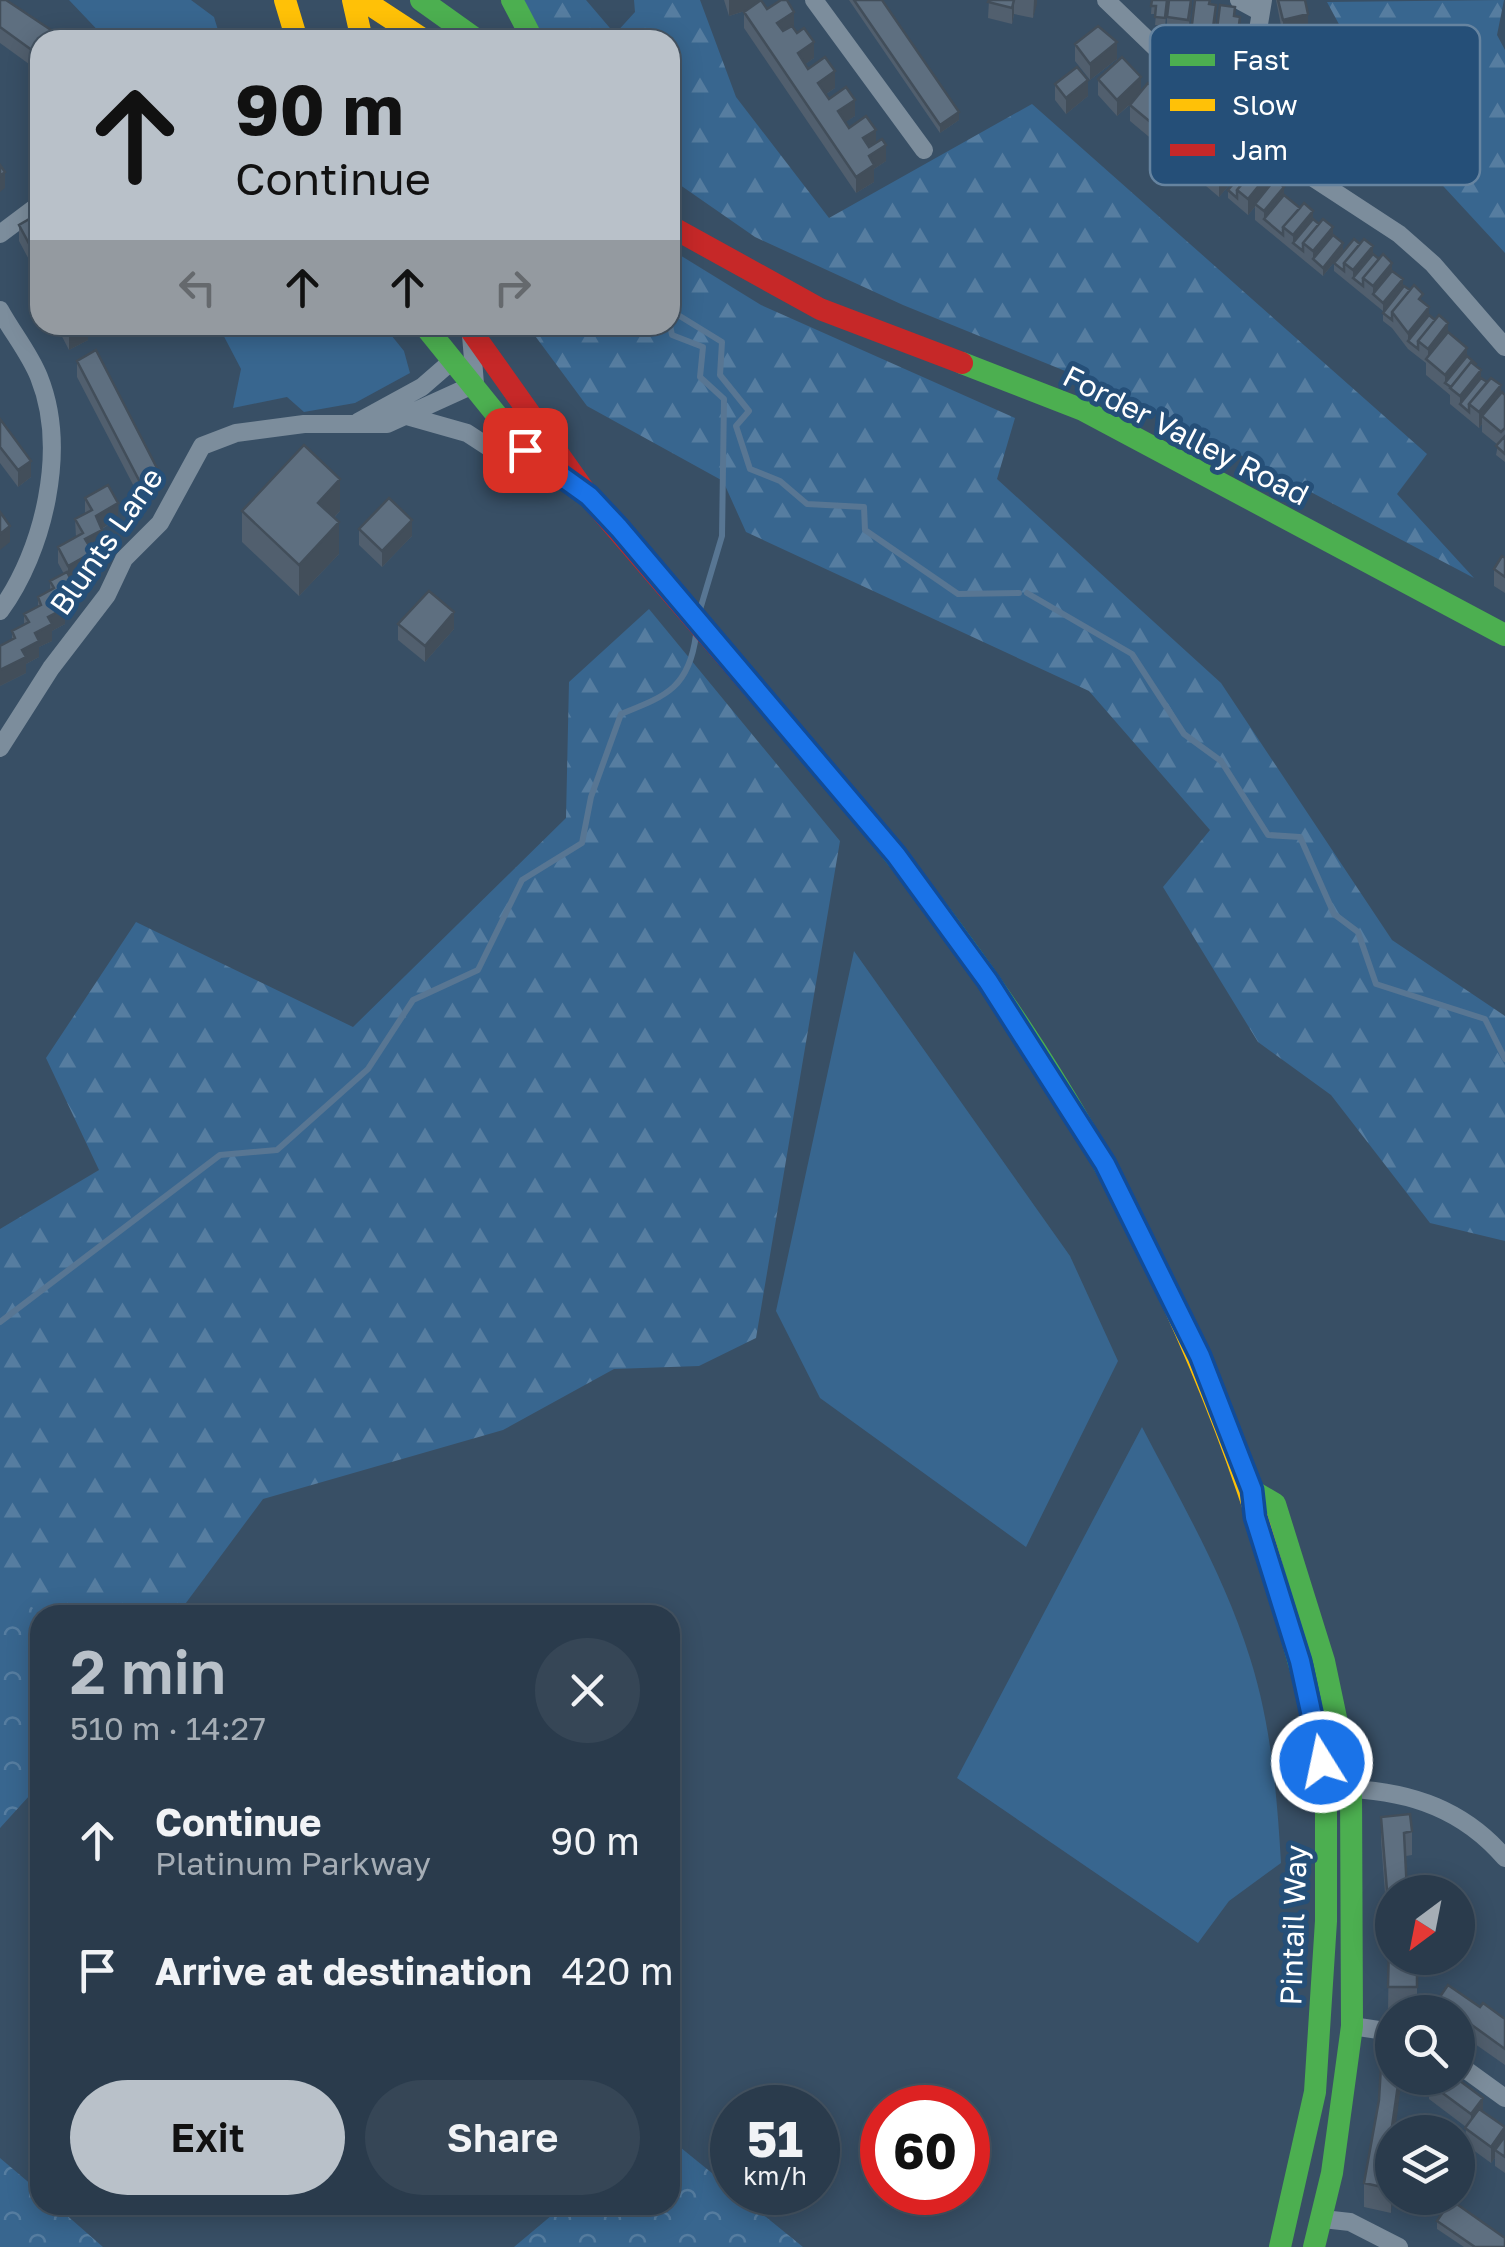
<!DOCTYPE html>
<meta charset="utf-8">
<style>
:root{--surface:#2a3b4c;--page:#364656;--text:#f1f3f6;--muted:#a5adb5;--line:#465564;--accent:#b9c1c9}
body{margin:0;font-family:"Golos Text",sans-serif;background:var(--page);color:var(--text);height:100vh;display:flex;flex-direction:column;font-size:38px;white-space:nowrap}
*{box-sizing:border-box;margin:0}
p{font-size:32px;color:var(--muted)}
.icon{flex:none;width:55px;height:55px;fill:none;stroke:currentColor;stroke-width:2;stroke-linecap:round;stroke-linejoin:round}
.map{position:relative;flex:1;overflow:hidden}
.drawer{position:absolute;left:30px;top:1605px;width:650px;height:610px;display:flex;flex-direction:column;background:var(--surface);border-radius:30px;box-shadow:0 5px 25px #0003,0 0 0 2px var(--line)}
.drawer>*{flex:none}
.guide{position:absolute;left:30px;top:30px;width:650px;height:305px;border-radius:30px;box-shadow:0 5px 25px #0003,0 0 0 2px var(--line);background:#b9c1c9;color:#111;overflow:hidden}
.needle{width:65px;rotate:212deg}
.fabs{position:absolute;left:1375px;top:1875px;display:grid;gap:20px}
.fabs a{display:grid;place-items:center;width:100px;height:100px;border-radius:50%;background:var(--surface);box-shadow:0 5px 25px #0003,0 0 0 2px var(--line);font-size:50px}
.speed{position:absolute;left:710px;top:2085px;display:flex;gap:20px;font-size:50px;font-weight:700;text-align:center}
.speed>*{display:grid;place-content:center;width:130px;height:130px;border-radius:50%;background:var(--surface);box-shadow:0 5px 25px #0003,0 0 0 2px var(--line);line-height:1}
.speed small{font-size:25px;font-weight:400}
.speed .limit{border:15px solid #d22;background:#fff;color:#111}
.pin{position:absolute;display:grid;place-items:center;width:85px;height:85px;color:#fff;margin:-42px;border-radius:20px;box-shadow:0 5px 15px #0006}
.me{position:absolute;width:110px;margin:-55px;rotate:350deg;stroke-linejoin:round;filter:drop-shadow(0 0 8px #0008)}
.turn{display:flex;align-items:center;gap:35px;height:210px;padding:0 40px;font-size:45px}
.turn .icon{width:130px;height:130px;stroke-width:2.5}
.turn b{display:block;font-size:70px;line-height:85px}
.lanes{display:flex;align-items:center;height:95px;padding:0 40px;background:#0003;justify-content:center;gap:50px;direction:ltr}
.lanes .off{opacity:.35}
.round{display:grid;place-items:center;flex:none;width:105px;height:105px;border-radius:52px;background:var(--page)}
.headline{display:flex;align-items:center;justify-content:space-between;height:170px;padding:0 40px}
h1{font-size:60px;font-weight:600;line-height:75px;color:var(--accent)}
.button{display:flex;gap:20px;margin-top:auto;padding:20px 40px}
.button a{flex:1;height:115px;border-radius:60px;background:var(--accent);color:#111;font-size:40px;font-weight:600;line-height:115px;text-align:center}
.button a+a{background:var(--page);color:var(--text)}
ul{padding:0;list-style:none}
li{display:flex;align-items:center;gap:30px;height:130px;padding:0 40px}
li div{flex:1}
li b{display:block;font-size:38px}
li em{font-style:normal}
.map>svg:first-child{display:block}
</style>
<div class="map">
<svg width="1505" height="2247" viewBox="0 0 1505 2247">
<defs>
<pattern id="forest-firs" width="22" height="20" patternUnits="userSpaceOnUse" patternTransform="scale(2.5)"><rect width="22" height="20" fill="#38668f"/><path d="M5 1l3.5 6h-7zM16 11l3.5 6h-7z" fill="#567da0"/></pattern>
<pattern id="park-crowns" width="20" height="18" patternUnits="userSpaceOnUse" patternTransform="scale(2.5)"><rect width="20" height="18" fill="#38668f"/><path d="M2 6a3 3 0 1 1 6 0M12 15a3 3 0 1 1 6 0" fill="none" stroke="#567da0"/></pattern>
</defs>
<rect width="100%" height="100%" fill="#384f65"/>
<!-- grass -->
<path fill="#38668f" d="M69,0H191L214,17L221,40H107Z
M218,325H383L404,351L410,373L355,403L304,412L287,397L233,408L241,369Z
M854,951L1070,1256L1118,1361L1026,1547L820,1398L776,1311Z
M1142,1427C1181,1502 1225,1577 1250,1658C1271,1724 1277,1794 1281,1863L1229,1901L1198,1943L957,1778Z"/>
<!-- forest -->
<path fill="url(#forest-firs)" d="M521,0H586L615,34L635,12L634,0H700L736,97L829,218L1032,104L1427,454L1397,494L1474,578L1134,399L903,305L755,237L670,178V40H547Z
M1504,0L1497,35L1505,50V253L1348,83L1362,67L1327,2Z
M670,249L761,305L1015,418L997,479L1221,683L1392,940L1505,1016V1241L1430,1223L1331,1095L1258,1042L1163,887L1210,830L1089,691L746,532L723,481L587,406L527,325H670Z
M649,609L840,841L756,1338L699,1366L614,1369L503,1430L263,1499L177,1615H40L0,1828V1229L99,1170L46,1058L136,922L353,1027L566,818L569,682Z"/>
<!-- park -->
<path fill="url(#park-crowns)" d="M0,1591L47,1615H40V1784L0,1828Z
M670,2139L803,2247H514L564,2205H670Z
M0,2158L40,2192V2205H55L103,2247H0Z"/>
<g fill="none" stroke-linecap="round" stroke-linejoin="round">
<!-- stream -->
<path stroke="#587693" stroke-width="6" d="M670,310L722,342L720,375L749,411L736,426L750,469L780,481L807,504L864,507L865,530L958,594L1019,593
M670,325L672,335L703,347L700,377L724,399L722,536L699,613
M1027,593L1132,654L1184,734L1221,761L1268,835L1300,837L1334,914L1358,932L1376,984L1485,1019L1505,1059
M0,1322L220,1155L277,1150L368,1069L413,1000L478,970L522,880L582,843L591,797L621,714C666,696 689,688 696,635"/>
<!-- street -->
<path stroke="#7c8d9c" stroke-width="18" d="M814,0L924,150
M1106,0L1161,53L1292,164L1399,234L1433,264L1505,347
M1239,0L1261,12
M1222,105L1253,60L1263,0
M0,234L40,204
M0,310C12,332 30,354 39,377C68,449 44,551 0,611
M407,416L467,433L519,467L552,481
M358,422L422,387L453,360
M0,748L51,668L107,595L124,559L160,523L202,446L236,433L304,424H387L475,384L471,335
M1351,1789C1412,1792 1464,1810 1505,1858
M1352,2026L1392,2032
M1458,2064L1505,2098
M1323,2219L1350,2222L1399,2247"/>
<!-- fast -->
<path stroke="#4caf50" stroke-width="22" d="M421,0L477,40
M512,0L533,40
M424,325L525,450L567,481
M962,363L1083,410L1505,635
M837,786C954,922 1061,1073 1140,1234
M1251,1490L1275,1504L1324,1661L1351,1789L1352,2026L1332,2173L1314,2247
M1279,1592L1318,1731L1326,1792V1921L1315,2092L1280,2247"/>
<!-- slow -->
<path stroke="#ffc107" stroke-width="22" d="M285,0L297,40
M353,0L362,40
M363,0L424,40
M1140,1234C1198,1351 1245,1467 1279,1592"/>
<!-- jam -->
<path stroke="#c62828" stroke-width="22" d="M670,226L820,309L962,363
M467,325L589,497L837,786"/>
</g>
<!-- wall -->
<path fill="#515f6e" d="M0,0L40,40V72L0,43Z
M724,0H760L767,9L794,28L814,58L805,64L808,69L835,88L826,94L829,99L855,116L845,122L849,128L876,142L886,161L874,169V182L856,193L744,28V12L745,11L729,16Z
M849,0H882L959,120L940,133Z
M989,0H1037L1033,18L1014,14L1012,24L988,18Z
M1152,0L1167,8L1165,26L1155,25L1156,14H1151Z
M1192,0L1188,36L1167,33V17Z
M1210,0L1216,21L1212,51L1191,48V32Z
M1276,0H1305L1308,31L1298,33L1318,61L1294,93L1273,79V63L1296,33L1283,36Z
M1235,16L1240,34L1236,64L1215,61V45Z
M1075,44L1117,59L1090,80L1075,61Z
M1098,79L1141,91L1162,94L1177,105L1192,119L1200,142L1182,165L1158,146V137L1154,141L1130,121V105L1134,101L1117,116L1098,95Z
M1055,84L1088,96L1066,114L1055,100Z
M1193,159L1243,169L1219,197L1193,175Z
M1269,186L1284,195L1333,235L1343,251L1323,276L1255,220V207L1248,215L1228,198V190Z
M40,217V280L19,241V225Z
M1373,254L1379,259L1392,263L1383,311L1334,271V263Z
M1423,303L1429,315L1448,332L1476,366L1481,378L1501,394L1505,395V462L1496,455L1498,445L1482,432V424L1479,428L1450,404V395L1426,375V363L1408,349L1392,328L1383,321V313Z
M56,325H88V340L69,350Z
M77,361L160,490L141,500L77,377Z
M0,419L31,477L18,487L0,463Z
M85,498L118,519L102,529V546L92,551L93,569L71,580L77,607L65,614V624L52,631V641L39,647V657L26,664V673L0,686V646L12,639V631L24,624V614L38,607V597L50,591V581L64,574L58,563V547L76,537L75,519L85,514Z
M242,511H340L334,518L339,554L299,596L242,542Z
M359,529L412,536L382,567L359,545Z
M1505,558V593L1494,586V569Z
M398,624L454,629L425,662L398,640Z
M1381,1817L1412,1831V1855L1406,1856L1392,1892V1958L1409,1969H1417V2011L1388,2012L1389,1945L1381,1841Z
M1431,1958H1457L1447,1971L1431,1960Z
M1437,2001L1505,2019V2065L1458,2032V2012H1437Z
M1429,2083L1483,2111L1505,2127V2173L1495,2166V2158L1491,2163L1465,2144L1466,2127L1429,2099Z
M1392,2155L1391,2213L1364,2207V2183Z
M1433,2198H1453L1451,2200L1505,2247H1464L1437,2229V2221L1446,2207Z"/>
<!-- shaded-wall -->
<path fill="#424e5a" d="M729,0H760V6L729,16Z
M1014,0V14L1012,24V8Z
M1034,0H1037V4L1033,18Z
M1191,0H1192V5L1188,36Z
M1216,5V21L1212,51V35Z
M794,12V28L777,39V23Z
M1308,14V31L1283,36V20Z
M1240,17V34L1236,64V48Z
M814,42V58L798,69V53Z
M1117,42V59L1090,80V64Z
M1318,45V61L1294,93V77Z
M835,71V88L818,99V83Z
M1141,77V94L1117,116V100Z
M1088,80V96L1066,114V98Z
M1177,97V113L1158,129V137L1154,141V125Z
M855,100V116L838,127V111Z
M959,112V120L940,133V125Z
M1200,126V142L1182,165V149Z
M876,130V146L863,154V138Z
M886,145V161L874,169V182L856,193V177L869,156Z
M1243,153V169L1219,197V181Z
M5,172V188L0,192V176Z
M1269,173V190L1255,204V207L1248,215V199Z
M1284,187V203L1264,219V211Z
M1313,211V227L1293,243V235Z
M1333,227V243L1313,259V251Z
M1343,243V251L1323,276V268Z
M1373,246V263L1353,278V286V270Z
M1392,263V279L1373,294V286Z
M1403,279V287L1383,311V303Z
M1429,307V323L1408,341V333Z
M1448,323V339L1428,361V349Z
M85,325H88V340L69,350V334Z
M1467,348V364L1445,383V391V375Z
M1481,370V386L1460,404V412V396Z
M1501,385V402L1482,416V424L1479,428V412Z
M31,461V477L18,487V470Z
M160,474V490L141,500V484Z
M340,479V511L318,534V503Z
M118,503V519L96,532V516Z
M412,520V536L382,567V551Z
M339,522V554L299,596V565Z
M10,526V542L0,550V534Z
M102,530V546L85,555V539Z
M93,552V569L68,582V566Z
M77,591V607L65,614V624L52,631V641L39,647V657L26,664V673L0,686V670L22,650L60,600Z
M454,612V629L425,662V646Z
M1473,1917V1933L1458,1956V1940Z
M1447,1958H1457L1447,1971Z
M1399,2078H1402L1395,2132H1392V2149L1388,2178V2154Z
M1483,2098V2114L1471,2130V2114Z
M1505,2128V2144L1495,2150V2158L1491,2163V2147Z
M1465,2164V2180L1458,2191V2175Z
M1392,2182V2198H1394L1391,2213Z"/>
<!-- building -->
<path fill="#5e6f80" stroke="#424e5a" stroke-width="2.5" d="M0,0H6L66,40H40V56L0,27Z
M761,0L767,9L781,0H787L794,12L777,23L783,31L792,26L797,33L804,28L814,42L798,53L808,69L825,57L835,71L818,83L829,99L846,87L855,100L838,111L849,128L866,116L876,130L863,138L869,147L882,139L886,145L869,156L874,165L856,177L744,12Z
M854,0H882L959,112L940,125Z
M989,0H1014L1012,8L988,2Z
M1152,0H1167L1165,18L1155,17L1156,6H1151Z
M1169,0H1191L1188,20L1167,17Z
M1195,0H1210L1209,4L1216,5L1212,35L1191,32Z
M1278,0H1305L1308,14L1283,20Z
M1220,5L1235,7L1234,16L1240,17L1236,48L1215,45Z
M1098,26L1117,42L1090,64L1075,44Z
M1122,57L1141,77L1117,100L1098,79Z
M1077,67L1088,80L1066,98L1055,84Z
M1148,83L1162,94L1167,88L1177,97L1154,125L1130,105Z
M0,165L5,172L0,176Z
M1249,165L1254,169L1237,190V198L1228,190Z
M1258,165L1269,173L1248,199L1237,190Z
M1275,179L1284,187L1264,211L1255,204Z
M1284,195L1300,208L1283,227V235L1264,219Z
M1304,203L1313,211L1293,235L1283,227Z
M38,214L40,217V264L19,225Z
M1313,219L1319,224L1303,243V251L1293,243Z
M1323,219L1333,227L1313,251L1303,243Z
M1333,235L1343,243L1323,268L1313,259Z
M1354,239L1360,244L1344,263V271L1334,263Z
M1364,239L1373,246L1353,270L1344,263Z
M1373,254L1379,259L1363,278V286L1353,278Z
M1383,254L1392,263L1373,286L1363,278Z
M1392,271L1403,279L1383,303L1373,294Z
M1414,285L1423,294L1419,299L1429,307L1408,333L1392,312Z
M1404,286L1410,290L1392,312V320L1383,313Z
M1429,315L1435,320L1418,341V349L1408,341Z
M1439,315L1448,323L1428,349L1418,341Z
M64,325H85L69,334Z
M1448,332L1467,348L1445,375L1426,359Z
M96,350L160,474L141,484L77,361Z
M1467,356L1476,364L1475,365L1471,362L1451,387L1445,383Z
M1471,362L1481,370L1460,396L1450,388Z
M1481,378L1487,382L1469,404V412L1460,404Z
M1491,378L1501,385L1479,412L1469,404Z
M1502,392L1505,395V428L1501,432L1482,416Z
M0,419L31,461L18,470L0,447Z
M1505,436V454L1496,446Z
M304,445L340,479L318,503L339,522L299,565L242,511Z
M108,485L118,503L96,516L102,530L85,539L93,552L68,566L58,547L83,533L75,519L92,510L85,498Z
M389,498L412,520L382,551L359,529Z
M0,512L10,526L0,534Z
M1502,556L1505,558V577L1494,569Z
M67,572L77,591L60,600L65,608L48,617L52,624L35,633L39,641L22,650L26,657L0,670V646L15,638L12,631L29,622L24,614L41,605L38,597L54,588L50,581Z
M429,591L454,612L425,646L398,624Z
M1410,1814L1412,1831L1404,1833L1407,1892H1392V1939H1391L1381,1817Z
M1458,1906L1473,1917L1458,1940Z
M1389,1945H1392V1958H1409V1969H1417V1987H1388Z
M1448,1985L1480,2007L1483,2003L1505,2019V2049L1458,2015V2012H1453L1437,2001Z
M1383,2032L1392,2033V2078H1399L1388,2154L1392,2155L1391,2189L1364,2183L1379,2100Z
M1433,2078H1456L1483,2098L1471,2114L1429,2083Z
M1479,2109L1505,2127L1491,2147L1465,2128Z
M1505,2136V2157L1495,2150Z
M1458,2159L1465,2164L1458,2175Z
M1451,2200L1505,2238V2247H1475L1437,2221Z"/>
<g fill="none" stroke-linecap="round" stroke-linejoin="round">
<!-- route casing -->
<g stroke="#114b97" stroke-width="25">
<path id="route" d="M525,450L589,496L619,528L896,855L988,981L1105,1164L1200,1356L1252,1490L1255,1517L1300,1661L1322,1762"/>
</g>
<!-- route -->
<use href="#route" stroke="#1a73e8" stroke-width="18"/>
</g>
<g text-anchor="middle" dominant-baseline="central" stroke-width="10" stroke-linejoin="round" paint-order="stroke">
<!-- street labels -->
<g font-size="30" fill="#fff" stroke="#254f78">
<text transform="translate(1186 435) rotate(27)">Forder Valley Road</text>
<text transform="translate(106 541) rotate(-55)">Blunts Lane</text>
<text transform="translate(1293 1925) rotate(-88)">Pintail Way</text>
</g>
</g>
<!-- legend -->
<rect x="1150" y="25" width="330" height="160" rx="15" fill="#254f78" stroke="#6684a0" stroke-width="2.5"/>
<rect x="1170" y="54" width="45" height="12" fill="#4caf50"/>
<rect x="1170" y="99" width="45" height="12" fill="#ffc107"/>
<rect x="1170" y="144" width="45" height="12" fill="#c62828"/>
<g font-size="28" fill="#fff">
<text x="1232" y="70">Fast</text>
<text x="1232" y="115">Slow</text>
<text x="1232" y="160">Jam</text>
</g>
</svg>
<div class="fabs">
<a><svg class="needle" viewBox="-14 -14 28 28"><path d="M0-13l5 13h-10z" fill="#e53935"/><path d="M0 13l5-13h-10z" fill="#a5adb5"/></svg></a>
<a><svg class="icon" aria-label="search" viewBox="0 0 24 24"><circle cx="10" cy="10" r="6"/><path d="M15 15l6 6"/></svg></a>
<a><svg class="icon" aria-label="layers" viewBox="0 0 24 24"><path d="M12 4l9 5-9 5-9-5zM3 14l9 5 9-5"/></svg></a>
</div>
<div class="speed"><div>51<small>km/h</small></div><div class="limit">60</div></div>
<div class="pin" style="left:525px;top:450px;background:#d93025"><svg class="icon" aria-label="arrive" viewBox="0 0 24 24"><path d="M6 21V4h12l-3 4 3 4H6"/></svg></div>
<svg class="me" style="left:1322px;top:1762px" viewBox="-20 -20 40 40"><circle r="17" fill="#1a73e8" stroke="#fff" stroke-width="3"/><path d="M0-11L8 9 0 5-8 9z" fill="#fff"/></svg>
<div class="guide">
<div class="turn"><svg class="icon" aria-label="ahead" viewBox="0 0 24 24"><path d="M12 20V5M6 11l6-6 6 6"/></svg><div><b>90 m</b>Continue</div></div>
<div class="lanes"><svg class="icon off" aria-label="left" viewBox="0 0 24 24"><path d="M17 20v-9H6M10 6l-5 5 5 5"/></svg><svg class="icon" aria-label="ahead" viewBox="0 0 24 24"><path d="M12 20V5M6 11l6-6 6 6"/></svg><svg class="icon" aria-label="ahead" viewBox="0 0 24 24"><path d="M12 20V5M6 11l6-6 6 6"/></svg><svg class="icon off" aria-label="right" viewBox="0 0 24 24"><path d="M7 20v-9h11M14 6l5 5-5 5"/></svg></div>
</div>
<section class="drawer">
<div class="headline"><div><h1>2 min</h1><p>510 m · 14:27</p></div><a class="round"><svg class="icon" aria-label="close" viewBox="0 0 24 24"><path d="M6 6l12 12M18 6L6 18"/></svg></a></div>
<ul>
<li><svg class="icon" aria-label="ahead" viewBox="0 0 24 24"><path d="M12 20V5M6 11l6-6 6 6"/></svg><div><b>Continue</b><p>Platinum Parkway</p></div><em>90 m</em></li>
<li><svg class="icon" aria-label="arrive" viewBox="0 0 24 24"><path d="M6 21V4h12l-3 4 3 4H6"/></svg><div><b>Arrive at destination</b></div><em>420 m</em></li>
</ul>
<div class="button"><a>Exit</a><a>Share</a></div>
</section>
</div>
